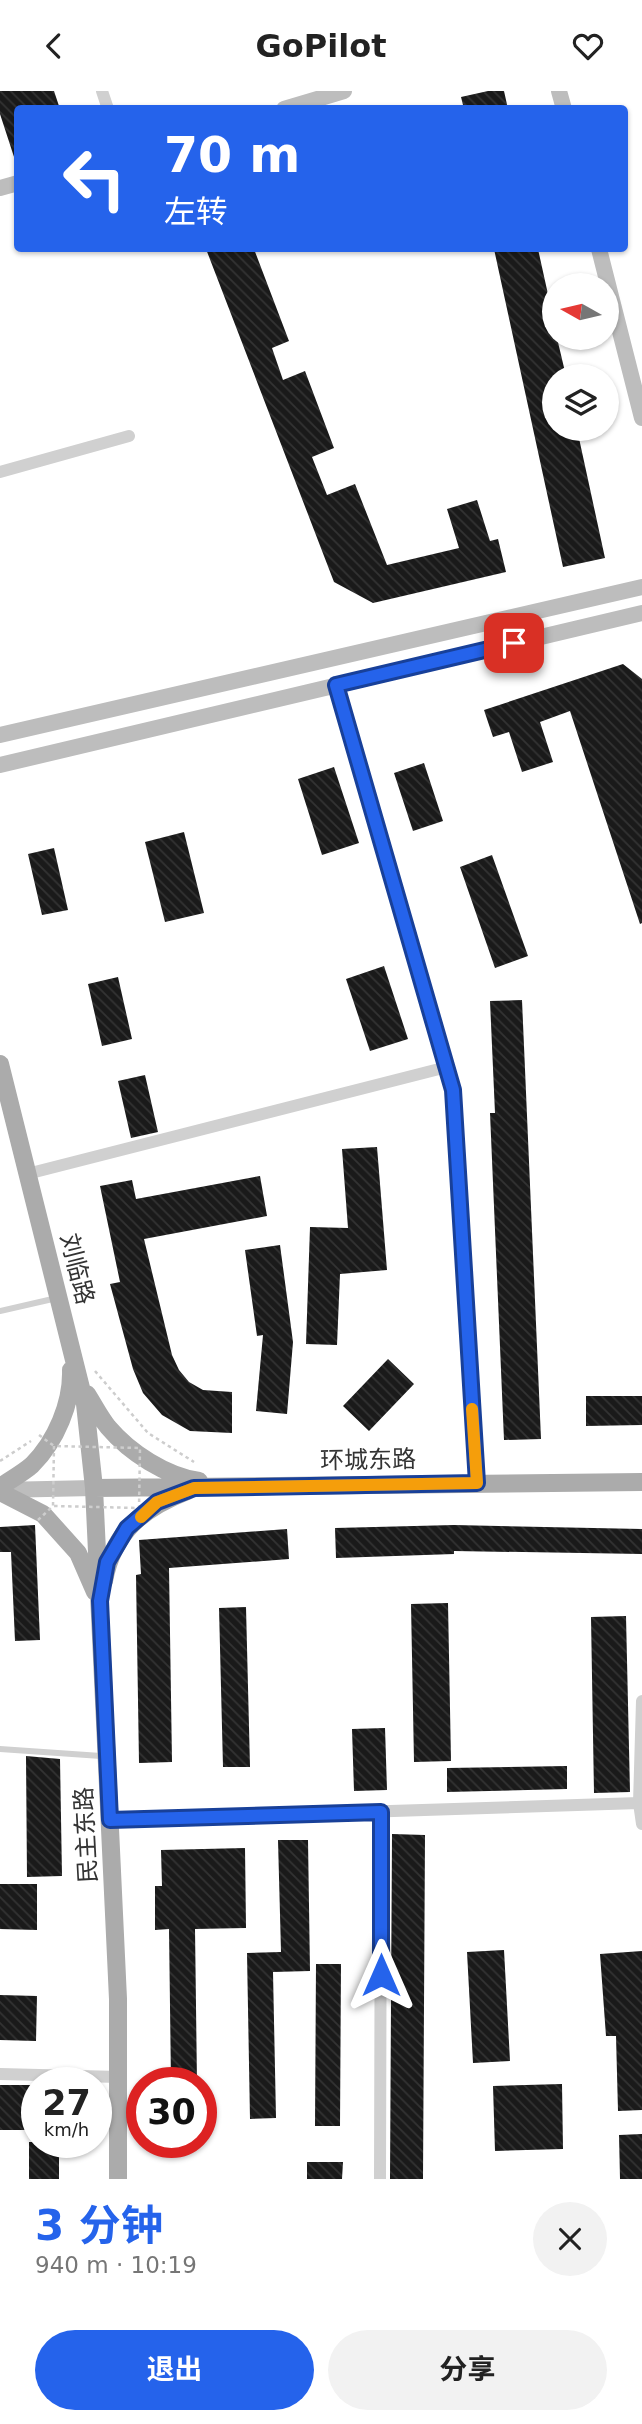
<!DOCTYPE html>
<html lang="zh">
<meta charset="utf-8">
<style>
:root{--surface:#fff;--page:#f2f2f2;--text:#222;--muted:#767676;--accent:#2563eb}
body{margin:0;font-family:"DejaVu Sans","Noto Sans SC",sans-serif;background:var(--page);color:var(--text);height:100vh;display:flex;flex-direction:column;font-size:26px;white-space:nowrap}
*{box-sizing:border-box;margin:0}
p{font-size:23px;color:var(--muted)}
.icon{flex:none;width:38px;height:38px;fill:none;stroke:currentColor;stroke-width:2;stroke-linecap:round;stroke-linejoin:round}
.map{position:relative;height:2088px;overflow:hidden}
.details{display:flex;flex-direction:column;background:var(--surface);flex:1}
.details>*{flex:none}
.top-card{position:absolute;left:14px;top:14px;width:614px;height:147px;border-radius:7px;box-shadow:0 2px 5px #0004;background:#2563eb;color:#fff;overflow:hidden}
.needle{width:46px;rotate:278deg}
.tools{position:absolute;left:542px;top:182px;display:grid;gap:14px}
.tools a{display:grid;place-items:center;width:77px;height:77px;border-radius:50%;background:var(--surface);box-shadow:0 2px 5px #0004;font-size:35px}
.speed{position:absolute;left:21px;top:1976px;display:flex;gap:14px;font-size:35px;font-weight:700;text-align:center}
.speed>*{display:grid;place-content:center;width:91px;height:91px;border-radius:50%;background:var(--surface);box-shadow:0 2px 5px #0004;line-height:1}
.speed small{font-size:18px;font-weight:400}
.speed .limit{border:10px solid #d22;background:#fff;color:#111}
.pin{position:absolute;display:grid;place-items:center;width:60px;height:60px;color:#fff;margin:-30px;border-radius:14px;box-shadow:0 4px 10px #0006}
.me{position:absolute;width:77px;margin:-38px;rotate:0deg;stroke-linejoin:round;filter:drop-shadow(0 0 5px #0008)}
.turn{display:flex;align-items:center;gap:24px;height:147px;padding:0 35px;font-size:32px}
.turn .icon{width:91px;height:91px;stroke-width:2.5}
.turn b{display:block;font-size:49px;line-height:60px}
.round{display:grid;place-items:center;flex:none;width:74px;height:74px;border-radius:37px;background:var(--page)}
.head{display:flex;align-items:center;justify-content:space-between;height:119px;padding:0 35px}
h1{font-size:42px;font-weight:700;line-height:52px;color:var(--accent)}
.cta{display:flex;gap:14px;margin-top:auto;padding:14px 35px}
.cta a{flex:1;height:80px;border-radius:42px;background:var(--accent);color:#fff;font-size:28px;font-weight:700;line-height:80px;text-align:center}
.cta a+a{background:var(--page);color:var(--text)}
header{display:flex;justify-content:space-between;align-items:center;height:91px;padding:0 35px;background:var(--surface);font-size:32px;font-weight:700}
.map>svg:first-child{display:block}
</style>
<header><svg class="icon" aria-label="back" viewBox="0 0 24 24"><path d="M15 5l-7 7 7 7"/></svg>GoPilot<svg class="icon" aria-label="heart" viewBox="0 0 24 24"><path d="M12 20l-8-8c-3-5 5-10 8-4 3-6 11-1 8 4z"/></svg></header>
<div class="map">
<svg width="642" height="2088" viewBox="0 0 642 2088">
<defs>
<pattern id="building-back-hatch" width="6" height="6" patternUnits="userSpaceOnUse" patternTransform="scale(1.75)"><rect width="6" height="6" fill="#1a1a1a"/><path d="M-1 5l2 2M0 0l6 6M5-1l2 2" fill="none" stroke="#333"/></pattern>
</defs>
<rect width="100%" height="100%" fill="#fff"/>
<!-- building -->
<path fill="url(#building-back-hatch)" d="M0,0H54L60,18H18V68L15,69L0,23Z
M488,0H504L508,18H464L461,6Z
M206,158H254L289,250L272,257L283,289L305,280L334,357L312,366L327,404L355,393L387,474L459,457L447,418L477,409L490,450L498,448L506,481L373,512L334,491Z
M494,158H538L555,235V247H557L566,285H555V338H577L605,467L563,476Z
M623,573L642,588V832L640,833L570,620L540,631L553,671L522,681L509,641L493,646L484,619Z
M424,672L443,730L413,740L394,682Z
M334,676L359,752L322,764L298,688Z
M184,741L204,822L165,831L145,751Z
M54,757L68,819L42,824L28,763Z
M492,764L528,865L495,877L460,776Z
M384,875L408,948L370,960L346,888Z
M118,886L132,948L102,955L88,893Z
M522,909L541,1348L504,1349L490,1022H495L490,910Z
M145,984L158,1041L131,1047L118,990Z
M377,1056L387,1179L340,1183L337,1254L306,1253L310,1136L348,1137L342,1058Z
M260,1085L267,1125L144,1148L172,1264L179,1279L189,1291L203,1299L232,1301V1342L190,1340L162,1324L143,1302L133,1278L110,1193L120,1191L100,1095L132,1089L136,1108Z
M280,1154L293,1251L287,1323L256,1320L263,1244L257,1245L245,1159Z
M388,1268L414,1293L369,1340L343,1315Z
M586,1305H642V1334L586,1335Z
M35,1434L40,1549L15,1550L11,1461H0V1436Z
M454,1434L642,1438V1463L454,1460V1463L336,1467L335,1437Z
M287,1438L289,1468L169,1477L172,1671L139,1672L136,1484L141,1483L139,1449Z
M448,1512L451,1670L414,1671L411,1513Z
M246,1516L250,1676H223L219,1517Z
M626,1525L630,1701L594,1702L591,1526Z
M385,1637L387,1699L354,1700L352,1638Z
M26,1665L60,1668L62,1785L27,1786Z
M567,1675V1698L447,1701V1677Z
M392,1743L425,1744L423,2088H390Z
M278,1749H308L310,1880L273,1881L276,2027L250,2028L247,1862L281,1861Z
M245,1757L246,1837L195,1838L197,1992H171L169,1838L155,1839V1795H162L161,1759Z
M0,1793H37V1839L0,1838Z
M504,1859L510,1970L473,1972L467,1861Z
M642,1860V2019L618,2020L616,1945H606L600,1863Z
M316,1873H341L340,2035H315Z
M0,1904L37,1905L36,1950L0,1949Z
M562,1993L563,2058L495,2060L493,1995Z
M0,1994H37V2039H0Z
M642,2043V2088H620L619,2044Z
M29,2051H59V2088H29Z
M307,2071H343L342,2088H307Z"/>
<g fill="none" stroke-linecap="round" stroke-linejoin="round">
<!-- path -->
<path stroke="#cdcdcd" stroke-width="2.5" stroke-dasharray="3.5 3.5" stroke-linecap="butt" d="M95,1280L148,1342L194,1371
M0,1370L31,1350"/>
<!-- lane -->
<path stroke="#d0d0d0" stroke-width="6" d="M0,1220L57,1207
M0,1658L101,1665"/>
<!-- street -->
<path stroke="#d0d0d0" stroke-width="12" d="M102,0L108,18
M0,381L129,345
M336,595L453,999L477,1392
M27,1083L447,976
M642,1610L639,1712L642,1733
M110,1729L639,1712
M0,1983L119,1986
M380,2088L381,1721"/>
<!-- secondary -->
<path stroke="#bdbdbd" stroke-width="16" d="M559,0L564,18
M284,18L344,0
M0,97L18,92
M599,158L642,327
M0,644L642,496
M0,674L642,522
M0,1399L94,1397"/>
<!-- primary -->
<path stroke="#ababab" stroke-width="18" d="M0,973L85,1313L94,1397L118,1908V2088
M87,1303C94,1314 100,1326 108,1336C130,1362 166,1385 199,1390
M0,1396C10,1389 23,1382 32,1374C56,1350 72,1312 71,1279
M94,1397L642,1391
M0,1401L43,1423L78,1462L95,1501
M104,1490C113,1441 143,1417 187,1400"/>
<!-- path-bridge -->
<path stroke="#cdcdcd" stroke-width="2.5" stroke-dasharray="3.5 3.5" stroke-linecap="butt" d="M39,1344L54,1355
M139,1417L141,1437
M38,1429L53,1415L54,1355L140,1357L139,1417L53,1415"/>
</g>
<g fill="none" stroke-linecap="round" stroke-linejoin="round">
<!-- route casing -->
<g stroke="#184099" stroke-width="18">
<path id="route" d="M381,1884V1721L110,1729L100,1510L107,1471L127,1437L157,1411L194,1397L477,1392L453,999L336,594L514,552"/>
</g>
<!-- route -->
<use href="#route" stroke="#2563eb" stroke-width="12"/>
<!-- slow -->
<path stroke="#f59e0b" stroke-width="12" d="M141,1426L157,1411L194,1397L477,1392L472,1318"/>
</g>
<g text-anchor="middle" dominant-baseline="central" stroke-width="7" stroke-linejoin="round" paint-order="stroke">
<!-- street labels -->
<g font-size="24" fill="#333" stroke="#fff">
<text transform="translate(77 1178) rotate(76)">刘临路</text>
<text transform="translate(368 1369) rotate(-1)">环城东路</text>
<text transform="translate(86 1744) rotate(-93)">民主东路</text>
</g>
</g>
</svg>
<div class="tools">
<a><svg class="needle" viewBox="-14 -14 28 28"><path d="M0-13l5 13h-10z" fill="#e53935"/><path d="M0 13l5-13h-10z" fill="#767676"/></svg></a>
<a><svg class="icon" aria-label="layers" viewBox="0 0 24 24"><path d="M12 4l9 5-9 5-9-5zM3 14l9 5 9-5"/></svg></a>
</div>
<div class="speed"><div>27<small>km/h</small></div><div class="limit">30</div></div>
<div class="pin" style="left:514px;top:552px;background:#d93025"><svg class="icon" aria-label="arrive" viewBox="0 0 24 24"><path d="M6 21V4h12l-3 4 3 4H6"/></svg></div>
<svg class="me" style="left:381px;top:1884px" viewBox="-20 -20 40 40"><path d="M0-17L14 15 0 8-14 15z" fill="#2563eb" stroke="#fff" stroke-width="4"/></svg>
<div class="top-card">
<div class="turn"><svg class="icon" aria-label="left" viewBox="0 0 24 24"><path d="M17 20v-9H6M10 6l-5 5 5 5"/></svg><div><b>70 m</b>左转</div></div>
</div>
</div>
<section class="details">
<div class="head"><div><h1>3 分钟</h1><p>940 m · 10:19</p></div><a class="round"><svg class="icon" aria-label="close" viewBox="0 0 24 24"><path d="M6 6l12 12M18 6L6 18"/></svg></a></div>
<div class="cta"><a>退出</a><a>分享</a></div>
</section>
